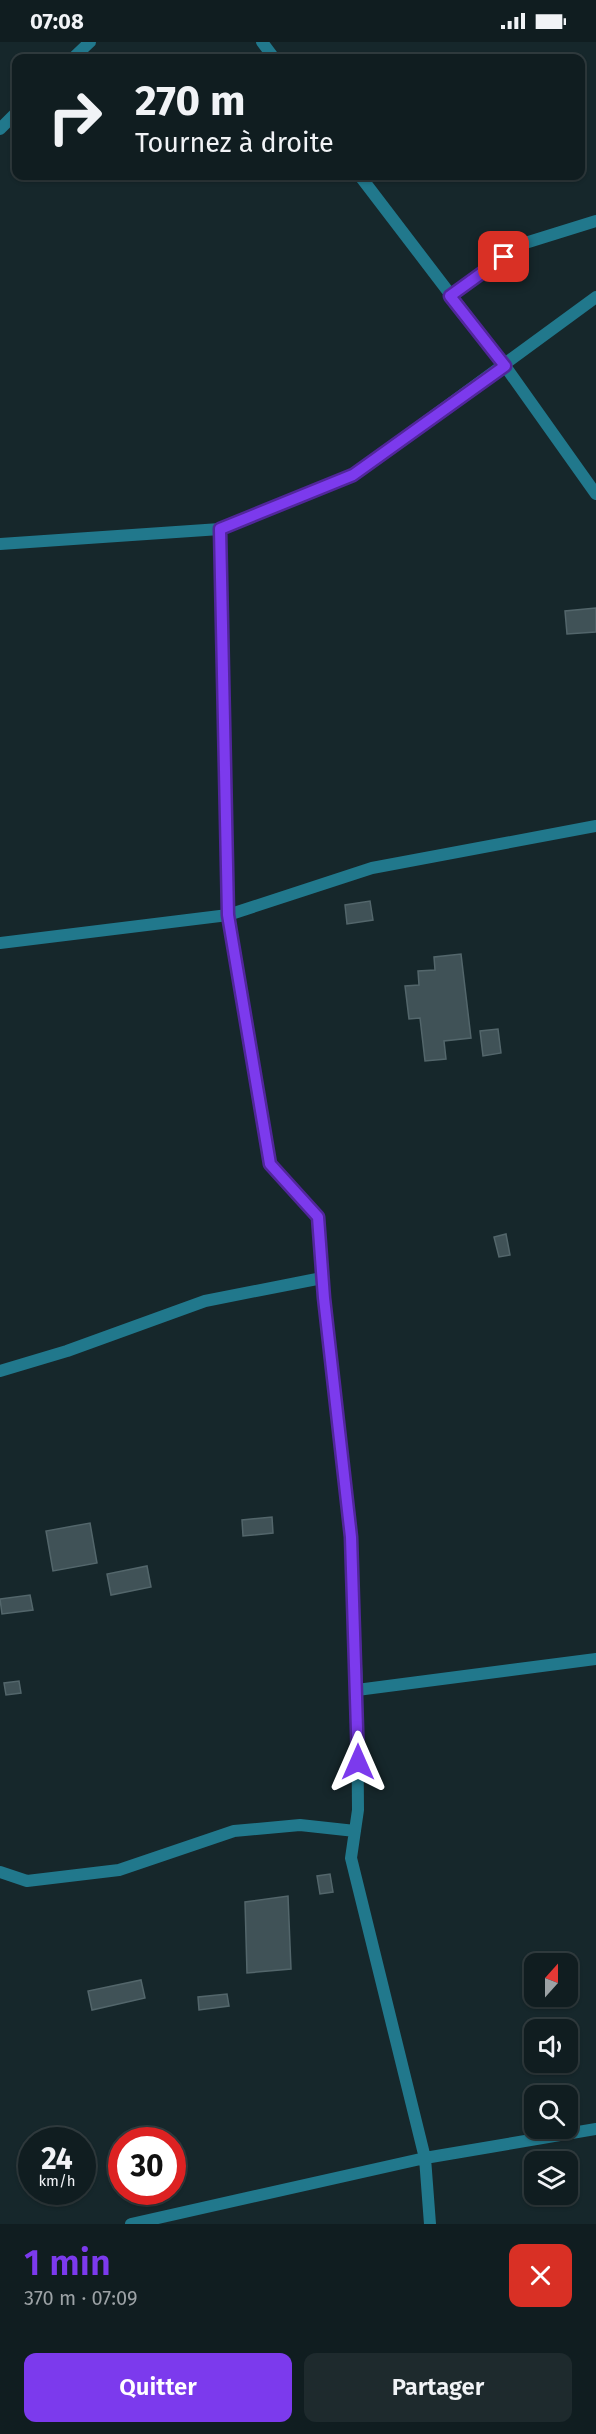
<!DOCTYPE html>
<html lang="fr">
<meta charset="utf-8">
<style>
:root{--surface:#101d20;--page:#1e2a2d;--text:#f1f3f6;--muted:#9ca2a5;--line:#303b3e;--accent:#7c3aed}
body{margin:0;font-family:"Fira Sans",sans-serif;background:var(--page);color:var(--text);height:100vh;display:flex;flex-direction:column;font-size:22px;white-space:nowrap}
*{box-sizing:border-box;margin:0}
p{font-size:20px;color:var(--muted)}
.icon{flex:none;width:33px;height:33px;fill:none;stroke:currentColor;stroke-width:2;stroke-linecap:round;stroke-linejoin:round}
.map{position:relative;height:2182px;overflow:hidden}
.drawer{display:flex;flex-direction:column;background:var(--surface);flex:1}
.drawer>*{flex:none}
.top-card{position:absolute;left:12px;top:12px;width:573px;height:126px;border-radius:12px;box-shadow:0 2px 4px #0004,0 0 0 2px var(--line);background:#101d20;color:var(--text);overflow:hidden}
.needle{width:39px;rotate:21deg}
.buttons{position:absolute;left:524px;top:1911px;display:grid;gap:12px}
.buttons a{display:grid;place-items:center;width:54px;height:54px;border-radius:12px;background:var(--surface);box-shadow:0 2px 4px #0004,0 0 0 2px var(--line);font-size:30px}
.speed{position:absolute;left:18px;top:2085px;display:flex;gap:12px;font-size:30px;font-weight:700;text-align:center}
.speed>*{display:grid;place-content:center;width:78px;height:78px;border-radius:50%;background:var(--surface);box-shadow:0 2px 4px #0004,0 0 0 2px var(--line);line-height:1}
.speed small{font-size:15px;font-weight:400}
.speed .limit{border:9px solid #d22;background:#fff;color:#111}
.pin{position:absolute;display:grid;place-items:center;width:51px;height:51px;color:#fff;margin:-26px;border-radius:12px;box-shadow:0 3px 9px #0006}
.me{position:absolute;width:66px;margin:-33px;rotate:0deg;stroke-linejoin:round;filter:drop-shadow(0 0 4px #0008)}
.turn{display:flex;align-items:center;gap:21px;height:126px;padding:0 24px;font-size:27px}
.turn .icon{width:78px;height:78px;stroke-width:2.5}
.turn b{display:block;font-size:42px;line-height:51px}
.round{display:grid;place-items:center;flex:none;width:63px;height:63px;border-radius:12px;background:var(--page)}
.head{display:flex;align-items:center;justify-content:space-between;height:102px;padding:0 24px}
h1{font-size:36px;font-weight:600;line-height:45px;color:var(--accent)}
.button{display:flex;gap:12px;margin-top:auto;padding:12px 24px}
.button a{flex:1;height:69px;border-radius:12px;background:var(--accent);color:#fff;font-size:24px;font-weight:600;line-height:69px;text-align:center}
.button a+a{background:var(--page);color:var(--text)}
.status{display:flex;justify-content:space-between;align-items:center;height:42px;padding:0 30px;background:var(--surface);direction:ltr}
.status svg{height:16px;fill:currentColor}
.map>svg:first-child{display:block}
</style>
<div class="status"><b>07:08</b><svg viewBox="0 0 49 12"><path d="M0 12V9h3v3zM5 12V6h3v6zM10 12V3h3v9zM15 12V0h3v12zM26 1h20v11H26zM47 4h2v5h-2z"/></svg></div>
<div class="map">
<svg width="596" height="2182" viewBox="0 0 596 2182">
<rect width="100%" height="100%" fill="#16272b"/>
<!-- building -->
<path fill="#405257" stroke="#53666b" stroke-width="1.5" d="M596,566V590L567,592L565,569Z
M370,859L373,878L347,882L345,863Z
M461,912L471,996L444,999L446,1017L425,1019L420,976L409,977L405,944L419,943L418,929L435,928L434,915Z
M498,987L501,1011L483,1014L480,989Z
M506,1192L510,1213L499,1215L494,1195Z
M272,1475L273,1491L243,1494L242,1478Z
M90,1481L97,1521L53,1529L46,1489Z
M147,1524L151,1545L111,1553L107,1532Z
M30,1553L33,1568L2,1572L0,1557Z
M19,1639L21,1651L6,1653L4,1641Z
M330,1832L333,1850L320,1852L317,1834Z
M288,1854L291,1927L247,1931L245,1860Z
M141,1938L145,1956L92,1968L88,1949Z
M227,1952L229,1964L199,1968L198,1955Z"/>
<g fill="none" stroke-linecap="round" stroke-linejoin="round">
<!-- minor -->
<path stroke="#21788c" stroke-width="12" d="M262,0L274,16
M73,16L90,0
M0,87L16,71
M360,134L505,324L596,452
M450,254L522,202L596,179
M220,487L228,873L270,1122L318,1175L324,1256L351,1495L357,1648L358,1768L351,1816L425,2116L430,2182
M0,502L220,487L353,433L596,255
M0,901L228,873L372,826L596,784
M0,1329L67,1309L205,1259L322,1236
M357,1648L596,1617
M0,1830L27,1839L119,1828L234,1789L300,1783L355,1789
M131,2182L425,2116L596,2087"/>
</g>
<g fill="none" stroke-linecap="round" stroke-linejoin="round">
<!-- route casing -->
<g stroke="#51269a" stroke-width="15">
<path id="route" d="M358,1720L351,1495L324,1256L318,1175L270,1122L228,873L220,487L353,433L505,324L450,254L504,215"/>
</g>
<!-- route -->
<use href="#route" stroke="#7c3aed" stroke-width="10"/>
</g>
</svg>
<div class="buttons">
<a><svg class="needle" viewBox="-14 -14 28 28"><path d="M0-13l5 13h-10z" fill="#e53935"/><path d="M0 13l5-13h-10z" fill="#9ca2a5"/></svg></a>
<a><svg class="icon" aria-label="sound" viewBox="0 0 24 24"><path d="M4 9h4l5-4v14l-5-4H4zM17 9q2 3 0 6"/></svg></a>
<a><svg class="icon" aria-label="search" viewBox="0 0 24 24"><circle cx="10" cy="10" r="6"/><path d="M15 15l6 6"/></svg></a>
<a><svg class="icon" aria-label="layers" viewBox="0 0 24 24"><path d="M12 4l9 5-9 5-9-5zM3 14l9 5 9-5"/></svg></a>
</div>
<div class="speed"><div>24<small>km/h</small></div><div class="limit">30</div></div>
<div class="pin" style="left:504px;top:215px;background:#d93025"><svg class="icon" aria-label="arrive" viewBox="0 0 24 24"><path d="M6 21V4h12l-3 4 3 4H6"/></svg></div>
<svg class="me" style="left:358px;top:1720px" viewBox="-20 -20 40 40"><path d="M0-17L14 15 0 8-14 15z" fill="#7c3aed" stroke="#fff" stroke-width="4"/></svg>
<div class="top-card">
<div class="turn"><svg class="icon" aria-label="right" viewBox="0 0 24 24"><path d="M7 20v-9h11M14 6l5 5-5 5"/></svg><div><b>270 m</b>Tournez à droite</div></div>
</div>
</div>
<section class="drawer">
<div class="head"><div><h1>1 min</h1><p>370 m · 07:09</p></div><a class="round" style="background:#d93025;color:#fff"><svg class="icon" aria-label="close" viewBox="0 0 24 24"><path d="M6 6l12 12M18 6L6 18"/></svg></a></div>
<div class="button"><a>Quitter</a><a>Partager</a></div>
</section>
